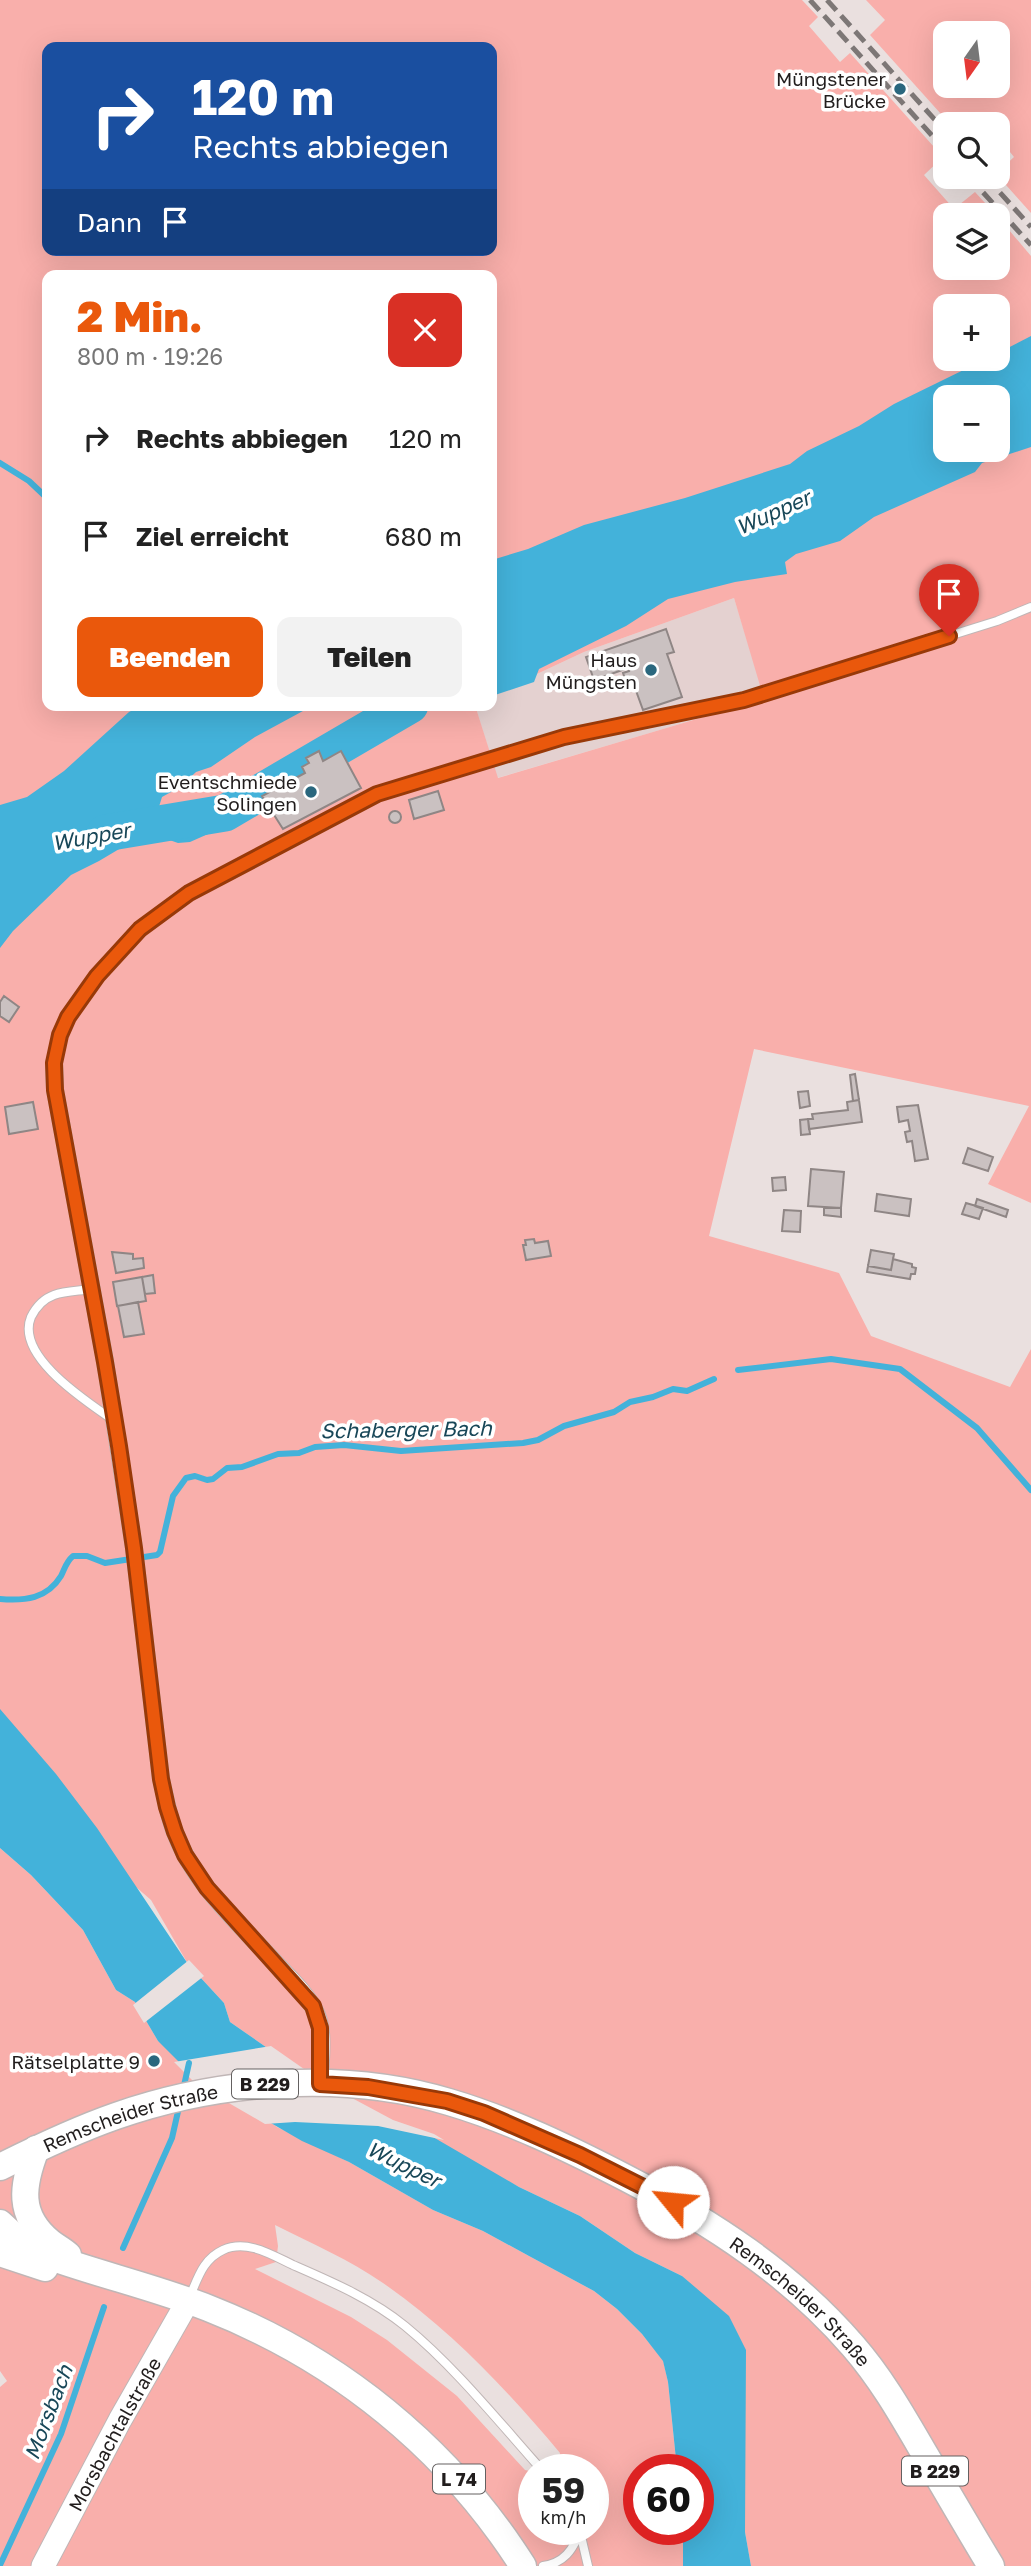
<!DOCTYPE html>
<html lang="de">
<meta charset="utf-8">
<style>
:root{--surface:#fff;--page:#f2f2f2;--text:#222;--muted:#767676;--accent:#ea580c}
body{margin:0;font-family:"Golos Text",sans-serif;background:var(--page);color:var(--text);height:100vh;display:flex;flex-direction:column;font-size:26px;white-space:nowrap}
*{box-sizing:border-box;margin:0}
p{font-size:23px;color:var(--muted)}
.icon{flex:none;width:38px;height:38px;fill:none;stroke:currentColor;stroke-width:2;stroke-linecap:round;stroke-linejoin:round}
.map{position:relative;flex:1;overflow:hidden}
.panel{position:absolute;left:42px;top:270px;width:455px;height:441px;display:flex;flex-direction:column;background:var(--surface);border-radius:14px;box-shadow:0 7px 28px #0002}
.panel>*{flex:none}
.hud{position:absolute;left:42px;top:42px;width:455px;height:214px;border-radius:14px;box-shadow:0 7px 28px #0002;background:#1a4fa0;color:#fff;overflow:hidden}
.needle{width:46px;rotate:194deg}
.controls{position:absolute;left:933px;top:21px;display:grid;gap:14px}
.controls a{display:grid;place-items:center;width:77px;height:77px;border-radius:14px;background:var(--surface);box-shadow:0 7px 28px #0002;font-size:35px}
.speed{position:absolute;left:518px;top:2454px;display:flex;gap:14px;font-size:35px;font-weight:700;text-align:center}
.speed>*{display:grid;place-content:center;width:91px;height:91px;border-radius:50%;background:var(--surface);box-shadow:0 7px 28px #0002;line-height:1}
.speed small{font-size:18px;font-weight:400}
.speed .limit{border:10px solid #d22;background:#fff;color:#111}
.pin{position:absolute;display:grid;place-items:center;width:60px;height:60px;color:#fff;margin:-72px -30px;border-radius:50% 50% 50% 0;rotate:-45deg;box-shadow:0 0 7px #0007}
.pin .icon{rotate:45deg}
.me{position:absolute;width:77px;margin:-38px;rotate:298deg;stroke-linejoin:round;filter:drop-shadow(0 0 5px #0008)}
.turn{display:flex;align-items:center;gap:24px;height:147px;padding:0 35px;font-size:32px}
.turn .icon{width:91px;height:91px;stroke-width:2.5}
.turn b{display:block;font-size:49px;line-height:60px}
.then{display:flex;align-items:center;height:66px;padding:0 35px;background:#0003;gap:14px;font-size:26px}
.round{display:grid;place-items:center;flex:none;width:74px;height:74px;border-radius:14px;background:var(--page)}
.overview{display:flex;align-items:center;justify-content:space-between;height:119px;padding:0 35px}
h1{font-size:42px;font-weight:800;line-height:52px;color:var(--accent)}
.action{display:flex;gap:14px;margin-top:auto;padding:14px 35px}
.action a{flex:1;height:80px;border-radius:14px;background:var(--accent);color:#fff;font-size:28px;font-weight:800;line-height:80px;text-align:center}
.action a+a{background:var(--page);color:var(--text)}
ul{padding:0;list-style:none}
li{display:flex;align-items:center;gap:21px;height:98px;padding:0 35px}
li div{flex:1}
li b{display:block;font-size:26px}
li em{font-style:normal}
.map>svg:first-child{display:block}
</style>
<div class="map">
<svg width="1031" height="2566" viewBox="0 0 1031 2566">
<rect width="100%" height="100%" fill="#eae0df"/>
<!-- built -->
<path fill="#e4d1d0" d="M734,598L765,699L497,778L475,705H492V695L584,652Z"/>
<!-- green -->
<path fill="#f9afab" fill-rule="evenodd" d="M0,0H802L818,17L809,26L840,62L850,53L943,157L924,175L954,209L975,192L996,215H945V268H998V217L1031,256V1203L988,1184L1029,1106L754,1049L709,1236L839,1273L871,1336L1010,1387L1031,1349V2566H751L745,2532L682,2276L635,2253L580,2216L519,2187L322,2086L230,2022L224,2003L188,1964L151,1900L51,1813L0,1753ZM47,47H492V250H47ZM47,275H492V695L584,652L734,598L764,699L498,778L475,705H47ZM945,306H998V359H945ZM945,397H998V450H945Z
M866,0H1031V213L998,176V172L1014,157L998,137V124H987L984,121L979,124H950L870,35L885,20ZM945,33H998V86H945Z
M0,1848L31,1875L83,1930L116,1990L135,2002L158,2041L277,2127L349,2162L433,2210L483,2231L529,2256L594,2291L617,2309L642,2334L663,2360L668,2382L677,2469H639V2529H683V2566H0V2387L7,2381L0,2371ZM275,2225C311,2243 350,2260 383,2283C451,2330 507,2390 560,2453L557,2469H593V2529H534V2472L525,2470L457,2396L387,2340L351,2317L255,2269L276,2262L278,2246Z"/>
<!-- water -->
<path fill="#43b2da" fill-rule="evenodd" d="M1031,336V447L982,463L975,472L874,517L840,541L796,554L785,562L787,574L735,582L668,599L626,626L539,669L534,682L492,696V560L528,549L584,525L685,498L790,464L807,451L859,426L894,404L986,359H998V353ZM945,397H998V450H945Z
M142,705H314L255,737L211,767L196,772L180,787L162,797L153,826L136,839L99,861L71,875L13,931L0,948V805L27,797L64,771L129,712Z
M381,705H427L370,729L362,719Z
M235,795L242,819L190,842L178,843L155,835L164,813L189,804Z
M0,1709L56,1774L97,1828L188,1964L224,2003L230,2022L322,2086L392,2123L433,2137L519,2187L580,2216L635,2253L682,2276L729,2316L746,2350L745,2532L751,2566H683V2529H698V2469H677L668,2382L663,2361L642,2334L617,2309L594,2291L529,2256L483,2231L433,2210L349,2162L302,2141L198,2081L158,2041L135,2002L116,1990L83,1930L31,1875L0,1848Z"/>
<!-- pier -->
<path fill="#eae0df" d="M189,1960L204,1976L144,2023L133,2005Z
M271,2046L324,2083L393,2120L434,2134L444,2140L378,2126L295,2122L265,2124L196,2084L174,2062Z"/>
<g fill="none" stroke-linecap="round" stroke-linejoin="round">
<!-- stream -->
<path stroke="#43b2da" stroke-width="6" d="M0,463L29,481L47,498
M738,1370L831,1359L900,1369L977,1428L1031,1490
M0,1599C25,1601 47,1599 61,1576C65,1568 66,1562 73,1556H87L105,1563L157,1555L160,1552L173,1496L186,1478L195,1476L207,1480L213,1479L227,1468L242,1467L278,1454L299,1453L315,1447L344,1445L401,1451L523,1443L538,1440L564,1426L614,1412L630,1402L653,1397L673,1389L687,1391L714,1379
M183,2090L189,2063
M123,2248L172,2138L179,2107
M0,2565L61,2434L104,2307"/>
<!-- river -->
<path stroke="#43b2da" stroke-width="37" d="M105,833L225,813L410,705"/>
</g>
<!-- building -->
<path fill="#cac1c1" stroke="#8f8685" stroke-width="2" d="M666,629L674,652L667,654L682,697L643,710L631,677L625,679L623,673L629,671L628,668L594,680L586,657Z
M319,751L323,761L341,751L361,788L283,829L262,796L305,773L302,767L309,763L306,758Z
M438,791L444,810L414,819L409,800Z
M389 817a6 6 0 1 1 12 0a6 6 0 1 1-12 0Z
M4,996L19,1007L9,1022L0,1016V1002Z
M855,1074L859,1100L853,1101L850,1075Z
M808,1091L810,1106L800,1108L798,1092Z
M859,1100L862,1122L809,1129L808,1119H813L812,1114L848,1110L847,1102Z
M33,1102L38,1129L9,1134L5,1107Z
M918,1105L928,1159L915,1161L912,1141L907,1142L905,1132L910,1131L908,1120L899,1122L897,1107Z
M808,1119L810,1134L801,1135L800,1120Z
M968,1148L993,1157L988,1171L963,1163Z
M811,1169L844,1172L841,1208L808,1206Z
M785,1177L786,1190L773,1191L772,1178Z
M877,1194L911,1199L909,1216L875,1211Z
M977,1199L1008,1210L1006,1217L975,1206Z
M966,1203L983,1208L979,1219L962,1214Z
M824,1207L841,1208V1217L824,1215Z
M784,1210L801,1211L800,1232L782,1231Z
M534,1239L535,1243L548,1241L551,1256L526,1260L523,1245H526L525,1240Z
M871,1250L894,1254L891,1270L868,1266Z
M112,1252L133,1254V1259L143,1258L144,1268L116,1273Z
M893,1259L912,1264V1267L916,1268L915,1274H911L910,1279L867,1272L868,1266L891,1270Z
M153,1275L155,1293L145,1294L142,1277Z
M142,1277L146,1301L117,1306L113,1282Z
M138,1302L144,1334L124,1337L118,1306Z"/>
<g fill="none" stroke-linecap="round" stroke-linejoin="round">
<!-- lane casing -->
<g stroke="#c0b6b6" stroke-width="10">
<path id="lane" d="M54,1063L60,1035L73,1007L111,960L156,915L189,893L377,794L564,736L744,700L997,621L1031,607
M91,1289C79,1291 65,1291 54,1295C43,1299 36,1307 31,1317C15,1356 86,1401 113,1420
M190,2296C198,2278 203,2259 223,2250C247,2239 272,2255 293,2265C332,2282 372,2299 405,2326C454,2366 499,2422 541,2469
M580,2532L588,2566
M543,2566C564,2563 573,2550 580,2531"/>
</g>
<!-- street casing -->
<g stroke="#c0b6b6" stroke-width="18">
<path id="street" d="M54,1063L55,1090L105,1361L134,1548L161,1779C165,1796 168,1813 174,1830C192,1881 234,1919 270,1957C285,1974 308,1993 317,2015C325,2035 320,2062 320,2084"/>
</g>
<!-- secondary casing -->
<g stroke="#c0b6b6" stroke-width="25">
<g id="secondary">
<path id="s1" d="M43,2566L120,2420L188,2301"/>
</g>
</g>
<!-- primary casing -->
<g stroke="#c0b6b6" stroke-width="29">
<g id="primary">
<path d="M36,2149C22,2185 17,2215 50,2242C56,2247 63,2250 68,2255"/>
<path id="s2" d="M0,2167C38,2148 76,2130 116,2116C219,2080 344,2070 449,2102C510,2120 570,2149 626,2178C711,2222 790,2273 853,2346C881,2378 902,2415 923,2451C946,2490 968,2528 991,2566"/>
<path d="M0,2223L24,2245L42,2254C97,2274 154,2287 208,2308C338,2359 448,2448 523,2566"/>
<path d="M0,2253L45,2268"/>
</g>
</g>
<!-- lane -->
<use href="#lane" stroke="#fff" stroke-width="8"/>
<!-- street -->
<use href="#street" stroke="#fff" stroke-width="16"/>
<!-- secondary -->
<use href="#secondary" stroke="#fff" stroke-width="23"/>
<!-- primary -->
<use href="#primary" stroke="#fff" stroke-width="26"/>
<!-- rail -->
<path stroke="#7d7776" stroke-width="5" stroke-dasharray="14 7" stroke-linecap="butt" d="M810,0L945,150
M827,0L945,131
M969,177L1031,245
M986,177L1031,227"/>
</g>
<g fill="none" stroke-linecap="round" stroke-linejoin="round">
<!-- route casing -->
<g stroke="#983908" stroke-width="18">
<path id="route" d="M673,2202L580,2155L484,2113L447,2101L368,2087L320,2084V2028L313,2006L207,1888L185,1855L175,1832L167,1807L161,1779L134,1548L119,1446L105,1362L55,1090L54,1063L60,1035L68,1017L97,976L140,929L189,893L377,794L564,737L744,700L949,636"/>
</g>
<!-- route -->
<use href="#route" stroke="#ea580c" stroke-width="12"/>
</g>
<!-- markers -->
<g fill="#2a677e" stroke="#fff" stroke-width="2.5">
<circle cx="900" cy="89" r="7"/>
<circle cx="651" cy="670" r="7"/>
<circle cx="311" cy="792" r="7"/>
<circle cx="154" cy="2061" r="7"/>
</g>
<g text-anchor="middle" dominant-baseline="central" stroke-width="7" stroke-linejoin="round" paint-order="stroke">
<!-- shield labels -->
<g fill="#fff" stroke="#646161" stroke-width="2">
<rect x="232" y="2069.5" width="66" height="29" rx="5"/>
<rect x="902" y="2456.5" width="66" height="29" rx="5"/>
<rect x="433" y="2464.5" width="52" height="29" rx="5"/>
</g>
<g font-size="18" font-weight="bold" fill="#211d1d">
<text x="265" y="2084">B 229</text>
<text x="935" y="2471">B 229</text>
<text x="459" y="2479">L 74</text>
</g>
<!-- poi labels -->
<g font-size="19" fill="#211d1d" stroke="#fff" text-anchor="end">
<text x="886" y="78">Müngstener<tspan x="886" dy="22">Brücke</tspan></text>
<text x="637" y="659">Haus<tspan x="637" dy="22">Müngsten</tspan></text>
<text x="297" y="781">Eventschmiede<tspan x="297" dy="22">Solingen</tspan></text>
<text x="140" y="2061">Rätselplatte 9</text>
</g>
<!-- street labels -->
<g font-size="19" fill="#211d1d" stroke="#fff">
<text stroke="none"><textPath href="#s2" startOffset="140">Remscheider Straße</textPath></text>
<text stroke="none"><textPath href="#s2" startOffset="873">Remscheider Straße</textPath></text>
<text stroke="none"><textPath href="#s1" startOffset="150">Morsbachtalstraße</textPath></text>
</g>
<!-- water labels -->
<g font-size="21" font-style="italic" fill="#184758" stroke="#fff">
<text transform="translate(773 512) rotate(-24)">Wupper</text>
<text transform="translate(91 836) rotate(-10)">Wupper</text>
<text transform="translate(406 1429) rotate(-1)">Schaberger Bach</text>
<text transform="translate(404 2164) rotate(26)">Wupper</text>
<text transform="translate(48 2412) rotate(-69)">Morsbach</text>
</g>
</g>
</svg>
<div class="controls">
<a><svg class="needle" viewBox="-14 -14 28 28"><path d="M0-13l5 13h-10z" fill="#e53935"/><path d="M0 13l5-13h-10z" fill="#767676"/></svg></a>
<a><svg class="icon" aria-label="search" viewBox="0 0 24 24"><circle cx="10" cy="10" r="6"/><path d="M15 15l6 6"/></svg></a>
<a><svg class="icon" aria-label="layers" viewBox="0 0 24 24"><path d="M12 4l9 5-9 5-9-5zM3 14l9 5 9-5"/></svg></a>
<a>+</a>
<a>−</a>
</div>
<div class="speed"><div>59<small>km/h</small></div><div class="limit">60</div></div>
<div class="pin" style="left:949px;top:636px;background:#d93025"><svg class="icon" aria-label="arrive" viewBox="0 0 24 24"><path d="M6 21V4h12l-3 4 3 4H6"/></svg></div>
<svg class="me" style="left:673px;top:2202px" viewBox="-20 -20 40 40"><circle r="19" fill="#fff"/><path d="M0-13L10 11 0 6-10 11z" fill="#ea580c"/></svg>
<div class="hud">
<div class="turn"><svg class="icon" aria-label="right" viewBox="0 0 24 24"><path d="M7 20v-9h11M14 6l5 5-5 5"/></svg><div><b>120 m</b>Rechts abbiegen</div></div>
<div class="then">Dann<svg class="icon" aria-label="arrive" viewBox="0 0 24 24"><path d="M6 21V4h12l-3 4 3 4H6"/></svg></div>
</div>
<section class="panel">
<div class="overview"><div><h1>2 Min.</h1><p>800 m · 19:26</p></div><a class="round" style="background:#d93025;color:#fff"><svg class="icon" aria-label="close" viewBox="0 0 24 24"><path d="M6 6l12 12M18 6L6 18"/></svg></a></div>
<ul>
<li><svg class="icon" aria-label="right" viewBox="0 0 24 24"><path d="M7 20v-9h11M14 6l5 5-5 5"/></svg><div><b>Rechts abbiegen</b></div><em>120 m</em></li>
<li><svg class="icon" aria-label="arrive" viewBox="0 0 24 24"><path d="M6 21V4h12l-3 4 3 4H6"/></svg><div><b>Ziel erreicht</b></div><em>680 m</em></li>
</ul>
<div class="action"><a>Beenden</a><a>Teilen</a></div>
</section>
</div>
